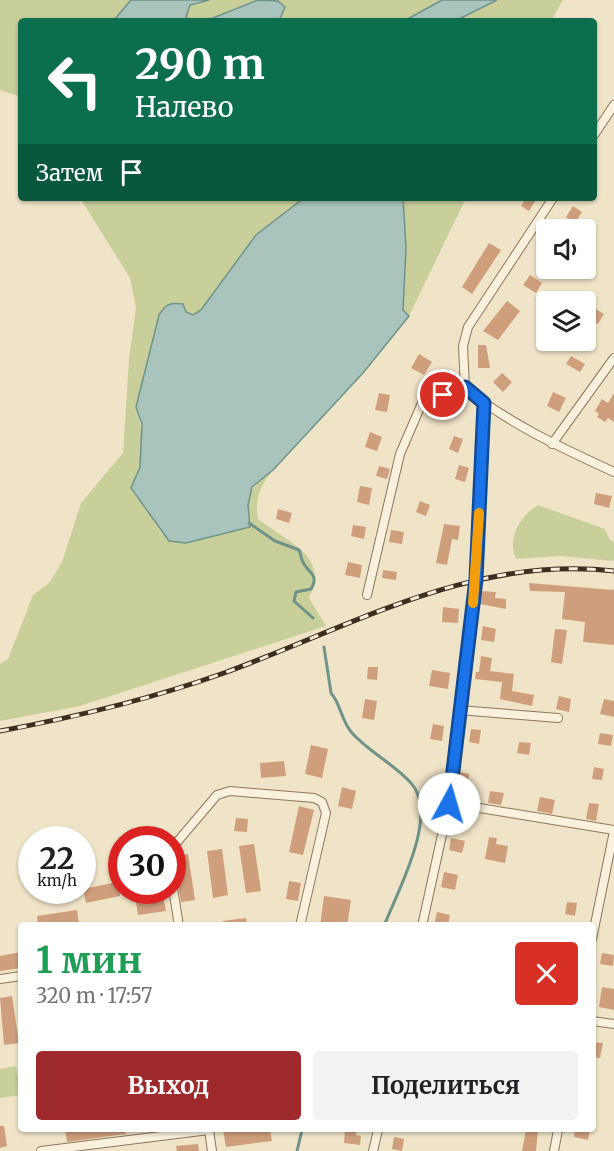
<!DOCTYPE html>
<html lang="ru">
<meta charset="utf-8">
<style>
:root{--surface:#fff;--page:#f2f2f2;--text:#202124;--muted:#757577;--accent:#9e2a2b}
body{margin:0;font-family:Merriweather,serif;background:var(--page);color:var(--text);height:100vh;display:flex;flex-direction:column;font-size:22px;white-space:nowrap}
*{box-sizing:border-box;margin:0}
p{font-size:20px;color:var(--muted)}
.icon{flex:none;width:33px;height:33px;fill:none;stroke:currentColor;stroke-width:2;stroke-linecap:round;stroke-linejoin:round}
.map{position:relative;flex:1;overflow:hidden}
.panel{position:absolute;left:18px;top:922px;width:578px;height:210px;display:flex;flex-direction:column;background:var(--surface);border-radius:6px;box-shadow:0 2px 4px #0004}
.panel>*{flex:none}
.hud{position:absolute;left:18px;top:18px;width:579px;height:183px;border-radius:6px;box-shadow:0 2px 4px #0004;background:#0b6e4f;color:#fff;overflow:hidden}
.controls{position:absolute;left:536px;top:219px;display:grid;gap:12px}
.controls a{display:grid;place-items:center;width:60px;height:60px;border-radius:6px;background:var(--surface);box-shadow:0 2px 4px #0004;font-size:30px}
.speed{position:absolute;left:18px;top:826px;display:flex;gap:12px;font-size:30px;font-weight:700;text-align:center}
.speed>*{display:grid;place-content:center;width:78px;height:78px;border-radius:50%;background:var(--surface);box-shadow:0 2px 4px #0004;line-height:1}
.speed small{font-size:15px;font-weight:400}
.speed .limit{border:9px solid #d22;background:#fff;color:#111}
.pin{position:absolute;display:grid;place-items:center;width:51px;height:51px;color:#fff;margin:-26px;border:3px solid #fff;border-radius:50%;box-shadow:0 2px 6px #0007}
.me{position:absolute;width:66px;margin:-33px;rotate:6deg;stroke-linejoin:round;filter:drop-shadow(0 0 4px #0008)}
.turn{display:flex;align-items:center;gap:21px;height:126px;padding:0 18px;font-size:27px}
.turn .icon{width:78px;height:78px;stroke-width:2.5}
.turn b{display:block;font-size:42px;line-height:51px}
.then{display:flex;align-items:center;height:57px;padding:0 18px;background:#0003;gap:12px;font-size:22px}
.round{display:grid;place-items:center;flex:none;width:63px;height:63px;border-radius:6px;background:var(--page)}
.head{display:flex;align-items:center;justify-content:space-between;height:102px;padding:0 18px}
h1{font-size:36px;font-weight:700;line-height:45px;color:#1e9e55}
.cta{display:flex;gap:12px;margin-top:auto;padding:12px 18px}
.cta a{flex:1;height:69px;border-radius:6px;background:var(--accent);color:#fff;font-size:24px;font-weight:700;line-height:69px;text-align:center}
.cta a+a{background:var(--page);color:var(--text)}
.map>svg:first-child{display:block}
</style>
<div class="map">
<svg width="614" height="1151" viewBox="0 0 614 1151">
<rect width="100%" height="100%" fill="#f0e4c8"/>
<!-- green -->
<path fill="#c9cf9b" d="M0,0H131L113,21H21V97L0,90Z
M209,0H258L213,18L192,21L186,17L190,5Z
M260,0H442L404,21H279L284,7L278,1Z
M497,0H563L551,21H455Z
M80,198H304L256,235L201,310L193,315L186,312L136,407C142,426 145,450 139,470C137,479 132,482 132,492L142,502L162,534L251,522C243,493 253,486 274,469C261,485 254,497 258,519C286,541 331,556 309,598L326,626L80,706L0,721V664L8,659L33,595L50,582L62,562L81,503L123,453L129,359L136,307L130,278Z
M403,198H466L409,316L403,310L406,248Z
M538,505L605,529L610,540L614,542V561L561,556L516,559C507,538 519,517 538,505Z
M16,1066L21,1095L0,1098V1069Z"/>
<!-- water -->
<path fill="#a9c4bc" stroke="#6f938a" stroke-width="1.5" d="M131,0H209L190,5L186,17L192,21H113Z
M258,0L278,1L285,7L279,21H194L213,18Z
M442,0H497L455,21H404Z
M304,198H403L406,248L403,310L409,316L363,373L274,469L252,487L248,505L250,527L186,543L169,541L131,488L140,467L142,424L136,407L159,315C166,304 170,302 183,304L186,312L193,315L201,310L256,235Z"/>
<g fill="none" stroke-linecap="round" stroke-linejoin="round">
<!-- stream -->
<path stroke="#6f938a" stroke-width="3" d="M249,523L275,541L299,550C301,554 301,560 304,564C310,574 319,575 311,589L296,592L294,601L313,618
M324,647L331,693C341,704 341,721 352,733C369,752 394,764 411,783C440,815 397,892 384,926
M297,1151L302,1130"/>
</g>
<!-- building -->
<path fill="#cf9f7d" d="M526,198H537L529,211L521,206Z
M573,206L582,212L575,223L566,217Z
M489,243L501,250L472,294L462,287Z
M530,275L542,283L536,293L523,285Z
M507,301L520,311L498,340L483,331Z
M594,308L604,314L598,324L588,318Z
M478,345H486L490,368H478Z
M419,354L432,362L424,375L411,368Z
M571,356L585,364L580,372L566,364Z
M502,373L512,382L503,392L493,382Z
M553,392L566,398L559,412L547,406Z
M379,393L390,395L387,412L375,410Z
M614,393V422L608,418L605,422L597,417L599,414L595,411L602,399L608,403Z
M370,432L382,437L377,451L365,447Z
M454,436L463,439L458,453L449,449Z
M459,465L469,468L465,482L455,479Z
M379,466L390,469L387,479L376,476Z
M360,486L372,488L369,505L357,502Z
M596,493L612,496L609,508L594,504Z
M420,501L430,505L426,516L416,512Z
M278,509L292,513L289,523L276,519Z
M444,524L460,526L458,540L452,539L447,565L436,563Z
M353,525L366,527L364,539L351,536Z
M391,530L404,532L402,544L389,542Z
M348,562L362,565L360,578L345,575Z
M383,570L397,572L396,580L382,578Z
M529,583L614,590V645L583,642L585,622L562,619L565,592L530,591Z
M481,591L496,592L495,598L506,599V609L480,604Z
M443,607L459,609L458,623L442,622Z
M483,626L496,629L494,642L481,640Z
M555,629L567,630L562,664L551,662Z
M481,656L492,658L490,671L514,674L512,691L534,695L532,706L500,699L502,682L475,679L476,672H479Z
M368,667H378L377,680L367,679Z
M432,670L450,673L448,689L429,686Z
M559,696L571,699L569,712L556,709Z
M365,699L377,701L374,720L362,718Z
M604,699L614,701V717L600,714Z
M433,724L444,726L442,741L430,739Z
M471,729L481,730L479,744L469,742Z
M600,733L613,735L611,746L598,744Z
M519,742L531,743L529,755L517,753Z
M311,745L328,749L322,778L305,774Z
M284,761L286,776L261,778L260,763Z
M594,767L604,769L602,780L592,779Z
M459,772L469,774L466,794H470L469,800L459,799L461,783H458Z
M342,787L356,791L352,809L338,806Z
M490,791L504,793L501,805L488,803Z
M540,797L555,800L552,814L537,811Z
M589,803L599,804L596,821L586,819Z
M299,806L314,810L303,855L289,852Z
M236,818L248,819L247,832L234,831Z
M489,837L497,838L496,844L508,846L505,863L485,859Z
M451,838L465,841L462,853L449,850Z
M254,844L261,891L246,893L239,846Z
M222,849L228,895L213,898L207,851Z
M188,854L195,900L181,902L173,856Z
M444,872L458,875L455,890L441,887Z
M122,881V888L119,889L120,896L86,903L83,889Z
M289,881L301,883L298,901L286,899Z
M162,891L166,911L138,915L135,896Z
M324,896L351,900L347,926H320Z
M567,902L577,903L575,916L565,914Z
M77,910L79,924L38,926L37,916Z
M437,912L450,915L448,926H434Z
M246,918L247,926H224L223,921Z
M21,952V968L0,971V956Z
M602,953L614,955L613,966L600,964Z
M602,987L614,989V1010L599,1007Z
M12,996L19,1043L4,1045L0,998Z
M592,1042L603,1043L600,1058L592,1057Z
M0,1126H4L7,1146L0,1148Z
M65,1130H126V1134L67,1142Z
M223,1130H270L272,1141L226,1147Z
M345,1130L356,1131V1135L361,1136L360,1145L344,1143Z
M526,1130H538L536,1151H522Z
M575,1130H590L588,1140L574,1137Z
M394,1137L404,1139L402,1151L392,1149Z
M198,1144L199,1151H177L176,1146Z"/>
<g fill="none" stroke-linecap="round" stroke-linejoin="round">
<!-- minor casing -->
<g stroke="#8d765c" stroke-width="10">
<path id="minor" d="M594,135L614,105
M465,388L463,346L468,327L553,198
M465,388C509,424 562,448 614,472
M552,444L614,358
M367,595L400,454L422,403L465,388
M459,710L558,718
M449,803L614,830
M172,848L217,795L230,791L314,798L322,802L326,813L300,926
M172,882L179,926
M422,926L449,803L476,579L484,403
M592,939L614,831
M0,979L21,976
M592,1021L614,1024
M41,1151L209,1130L212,1151
M373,1151L378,1130
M554,1151L558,1130"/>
</g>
<!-- minor -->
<use href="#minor" stroke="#faf1dc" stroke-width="8"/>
<!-- rail casing -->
<g stroke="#3d2e20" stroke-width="5">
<path id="rail" d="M0,731C76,717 151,699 224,673C353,626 472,555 614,571"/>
</g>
<!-- rail -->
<use href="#rail" stroke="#f7eed8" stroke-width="3" stroke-dasharray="9" stroke-linecap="butt"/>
</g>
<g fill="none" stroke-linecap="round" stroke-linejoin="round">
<!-- route casing -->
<g stroke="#114b97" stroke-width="15">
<path id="route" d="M443,395L465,387L484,403L476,579L449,804"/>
</g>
<!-- route -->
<use href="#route" stroke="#1a73e8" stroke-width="10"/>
<!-- slow -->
<path stroke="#f59e0b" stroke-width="10" d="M473,603L479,513"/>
</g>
</svg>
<div class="controls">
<a><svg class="icon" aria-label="sound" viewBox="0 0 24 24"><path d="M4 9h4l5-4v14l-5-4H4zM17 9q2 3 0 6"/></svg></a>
<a><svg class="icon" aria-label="layers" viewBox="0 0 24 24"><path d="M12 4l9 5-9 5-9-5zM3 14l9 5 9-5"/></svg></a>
</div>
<div class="speed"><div>22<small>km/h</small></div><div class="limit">30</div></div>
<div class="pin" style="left:443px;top:395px;background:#d93025"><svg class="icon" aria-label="arrive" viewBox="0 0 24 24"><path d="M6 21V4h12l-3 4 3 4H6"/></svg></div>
<svg class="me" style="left:449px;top:804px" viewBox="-20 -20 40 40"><circle r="19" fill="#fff"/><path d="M0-13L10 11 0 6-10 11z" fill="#1a73e8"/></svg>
<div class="hud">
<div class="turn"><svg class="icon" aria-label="left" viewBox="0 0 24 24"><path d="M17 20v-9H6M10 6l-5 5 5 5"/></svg><div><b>290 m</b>Налево</div></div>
<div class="then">Затем<svg class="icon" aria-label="arrive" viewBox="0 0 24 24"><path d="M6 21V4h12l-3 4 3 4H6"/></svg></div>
</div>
<section class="panel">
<div class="head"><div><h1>1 мин</h1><p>320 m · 17:57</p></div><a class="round" style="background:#d93025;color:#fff"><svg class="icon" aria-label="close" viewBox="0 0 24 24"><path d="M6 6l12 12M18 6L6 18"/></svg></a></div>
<div class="cta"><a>Выход</a><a>Поделиться</a></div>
</section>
</div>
